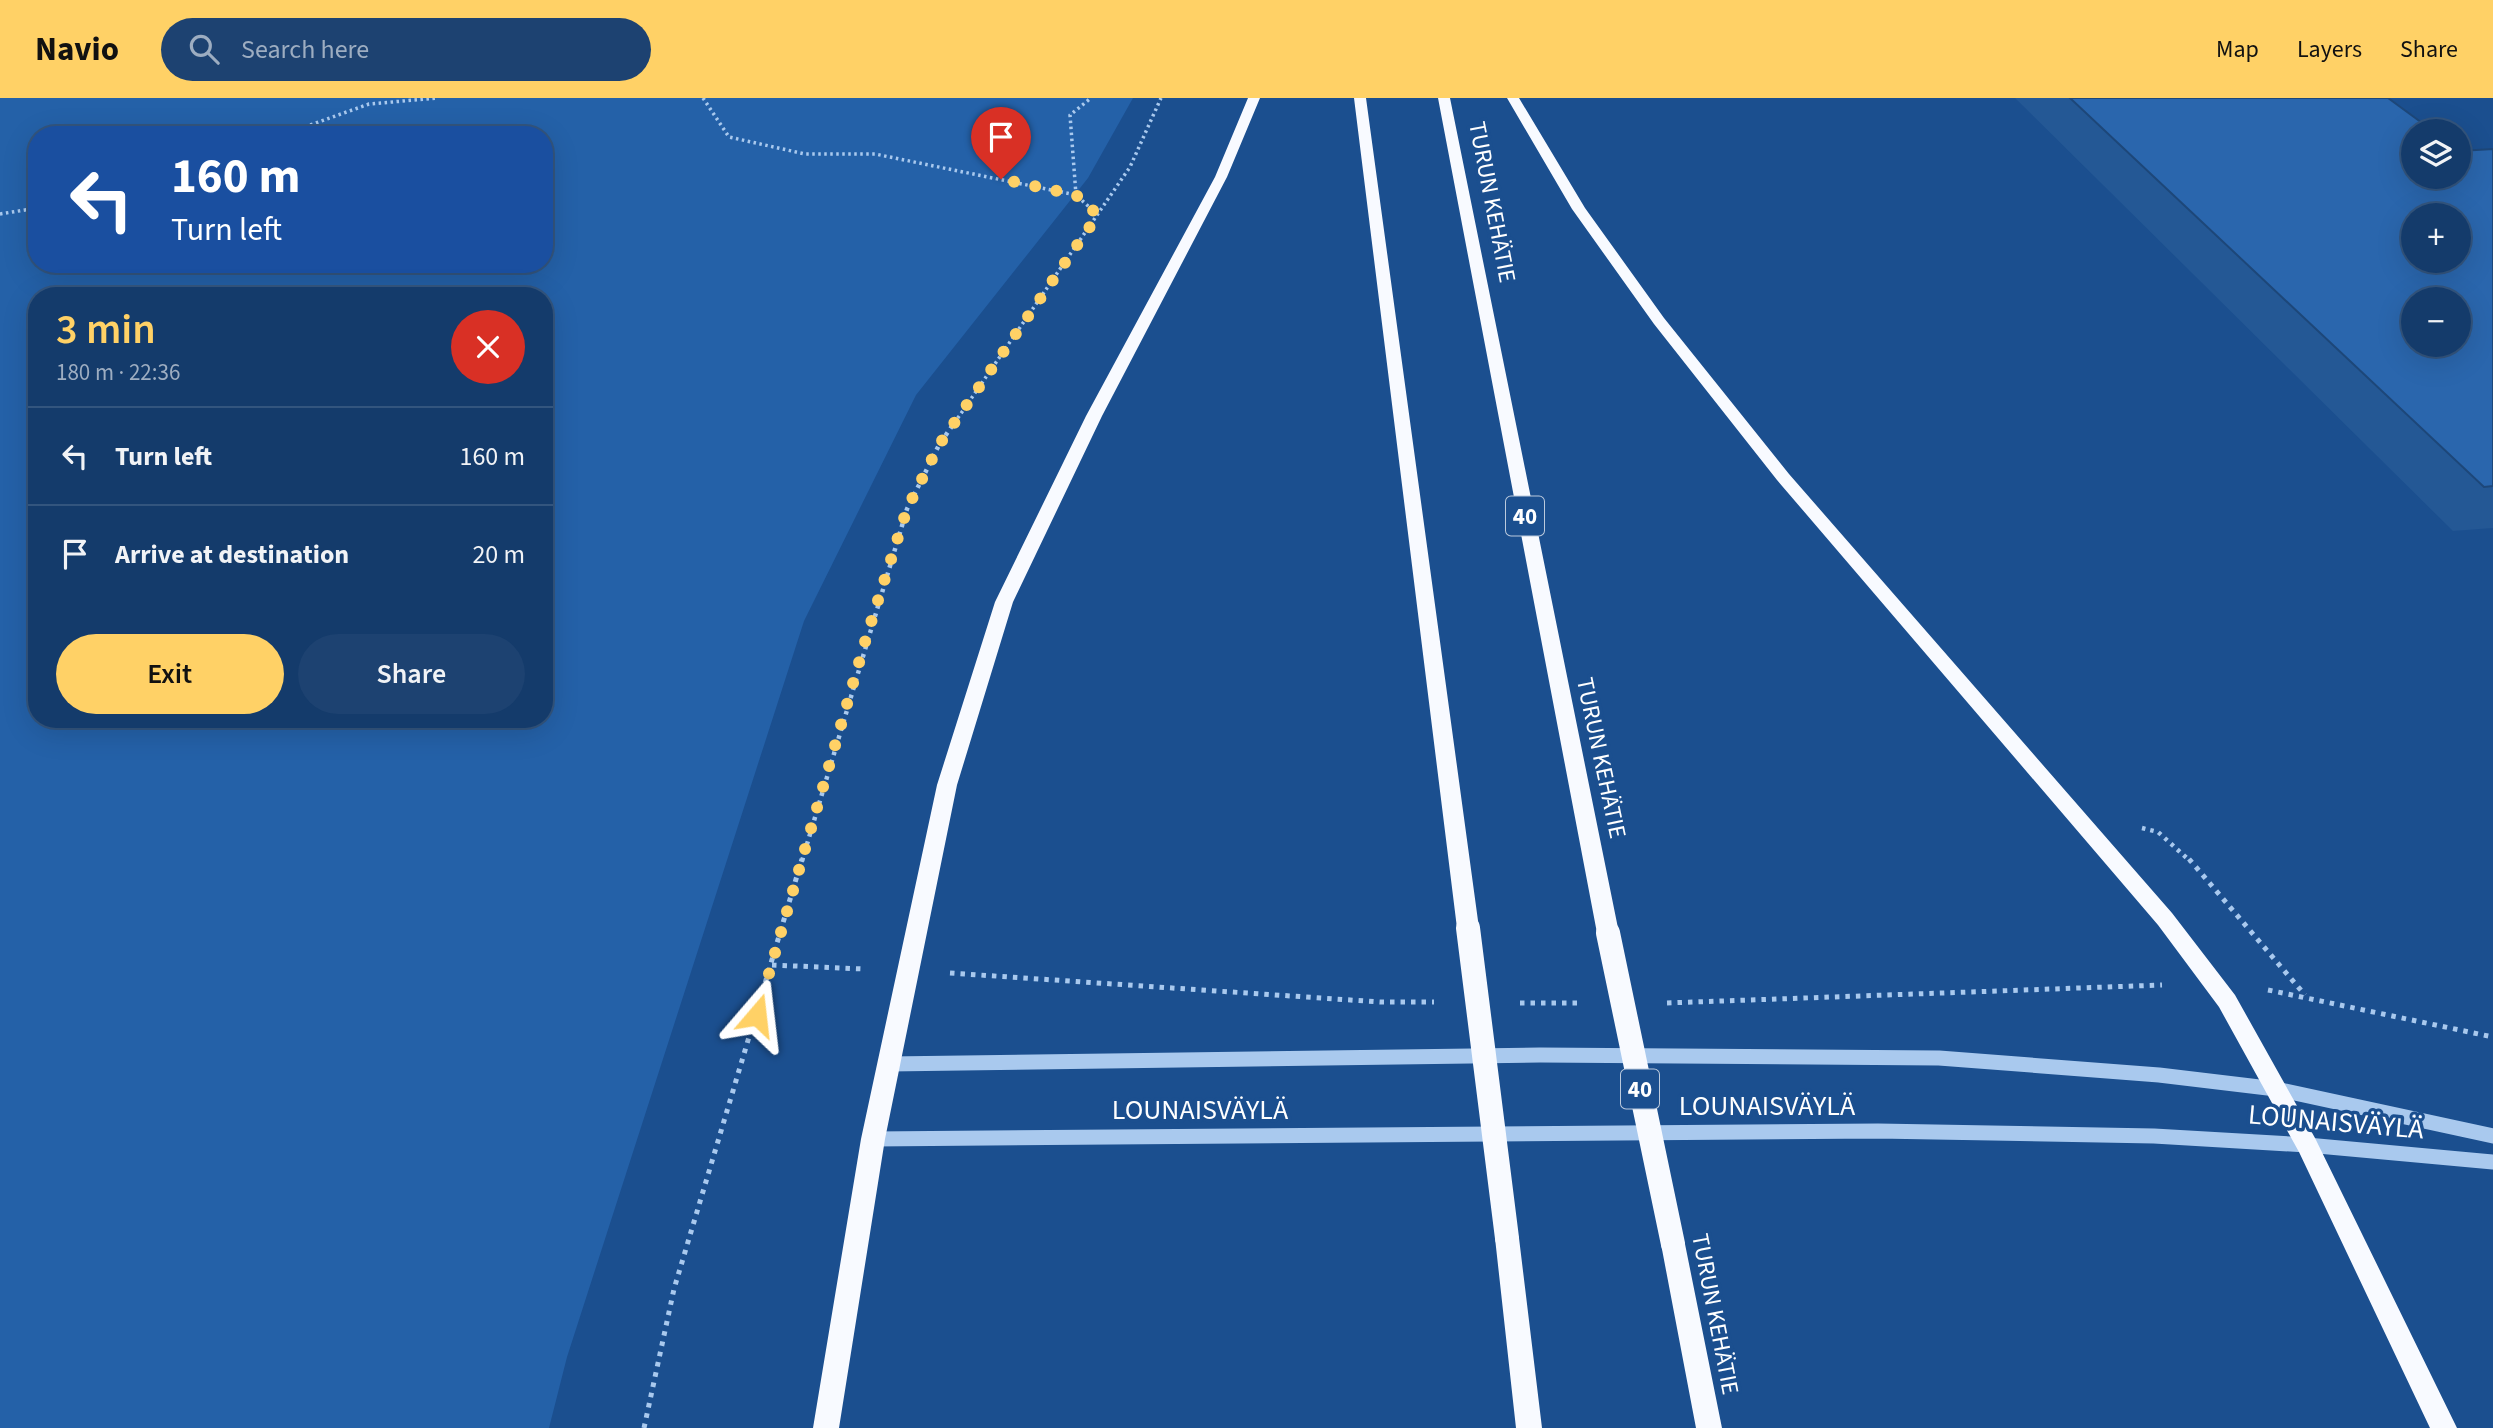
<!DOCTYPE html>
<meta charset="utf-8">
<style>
:root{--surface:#143b6b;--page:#1d4271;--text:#f1f3f6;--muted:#9dadc1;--line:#33557e;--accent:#ffd166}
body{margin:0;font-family:"Source Sans 3",sans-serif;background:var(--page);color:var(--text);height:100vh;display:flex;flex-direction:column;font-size:26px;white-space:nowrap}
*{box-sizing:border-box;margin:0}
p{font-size:23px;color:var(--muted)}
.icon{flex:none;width:38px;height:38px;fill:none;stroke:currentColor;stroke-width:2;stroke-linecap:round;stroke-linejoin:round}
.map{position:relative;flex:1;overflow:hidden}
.side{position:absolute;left:28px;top:189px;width:525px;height:441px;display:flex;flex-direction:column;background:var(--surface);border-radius:28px;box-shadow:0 7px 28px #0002,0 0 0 2px var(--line)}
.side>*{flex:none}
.top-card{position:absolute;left:28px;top:28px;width:525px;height:147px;border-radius:28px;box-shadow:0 7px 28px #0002,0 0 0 2px var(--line);background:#1a4fa0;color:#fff;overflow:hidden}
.tools{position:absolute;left:2401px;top:21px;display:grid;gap:14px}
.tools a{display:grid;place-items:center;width:70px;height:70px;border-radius:50%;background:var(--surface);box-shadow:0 7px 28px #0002,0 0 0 2px var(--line);font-size:35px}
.pin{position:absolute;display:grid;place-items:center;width:60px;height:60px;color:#fff;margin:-72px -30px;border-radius:50% 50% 50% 0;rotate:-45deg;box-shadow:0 0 7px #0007}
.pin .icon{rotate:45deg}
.me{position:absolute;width:77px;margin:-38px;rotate:17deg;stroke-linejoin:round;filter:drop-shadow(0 0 5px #0008)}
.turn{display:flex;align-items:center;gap:24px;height:147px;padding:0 28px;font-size:32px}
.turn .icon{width:91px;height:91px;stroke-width:2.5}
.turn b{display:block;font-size:49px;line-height:60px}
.round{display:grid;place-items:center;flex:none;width:74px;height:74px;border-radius:37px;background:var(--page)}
.summary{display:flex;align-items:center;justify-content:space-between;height:119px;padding:0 28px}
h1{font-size:42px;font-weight:600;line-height:52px;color:var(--accent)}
.button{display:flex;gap:14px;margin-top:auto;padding:14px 28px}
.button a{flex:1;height:80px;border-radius:42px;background:var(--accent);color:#111;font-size:28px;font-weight:600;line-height:80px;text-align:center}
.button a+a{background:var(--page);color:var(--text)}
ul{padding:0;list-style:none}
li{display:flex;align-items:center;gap:21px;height:98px;padding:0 28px;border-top:2px solid var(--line)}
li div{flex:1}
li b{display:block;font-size:26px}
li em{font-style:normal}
header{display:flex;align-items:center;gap:42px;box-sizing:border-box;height:98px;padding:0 35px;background:var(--accent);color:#111}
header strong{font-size:33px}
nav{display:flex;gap:38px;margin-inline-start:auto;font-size:24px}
.search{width:490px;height:63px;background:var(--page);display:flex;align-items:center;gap:18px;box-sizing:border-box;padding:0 24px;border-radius:38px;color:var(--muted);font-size:26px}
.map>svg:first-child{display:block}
</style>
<header>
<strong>Navio</strong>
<div class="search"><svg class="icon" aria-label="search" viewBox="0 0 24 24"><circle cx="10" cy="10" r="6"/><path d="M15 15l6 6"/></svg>Search here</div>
<nav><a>Map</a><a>Layers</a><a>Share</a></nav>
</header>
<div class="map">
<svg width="2493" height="1330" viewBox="0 0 2493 1330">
<rect width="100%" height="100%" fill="#1b4f8f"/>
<!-- green -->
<path fill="#2461a8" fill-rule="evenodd" d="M0,0H1133L1088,80L916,297L804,523L567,1259L549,1330H0ZM37,37H544V166H37ZM37,198H544V621H37Z"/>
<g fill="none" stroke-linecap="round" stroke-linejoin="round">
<!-- path-far2 -->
<path stroke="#a9c9ee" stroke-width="3.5" stroke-dasharray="2.5 3.5" stroke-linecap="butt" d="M703,0L729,39L805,56H875L1076,97L1098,117
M282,37L369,6L438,0
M1076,97L1070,17L1091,0
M0,116L37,110
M951,330L1130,69L1161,0"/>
<!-- path-far1 -->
<path stroke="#a9c9ee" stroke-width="4.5" stroke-dasharray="3.5 5" stroke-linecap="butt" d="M2142,730L2158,734L2190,763
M802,763L907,411L939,347L952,328"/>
<!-- path -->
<path stroke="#a9c9ee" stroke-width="5" stroke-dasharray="4.5 6" stroke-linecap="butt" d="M2189,761L2305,897
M772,867L864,871
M950,875L1380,904H1434
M2268,892L2493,939
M1520,905H1577
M1667,905L2162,887
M644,1330L674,1191L802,761"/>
<!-- tertiary -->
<path stroke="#a9c9ee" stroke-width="15" d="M889,966L1540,957L1939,960L2159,977L2276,991L2493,1038
M873,1041L1878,1033L2154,1038L2307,1047L2493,1064"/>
<!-- trunk -->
<path fill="#f8faff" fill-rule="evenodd" d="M1248,0H1260L1227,79L1102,318L1013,504L957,687L885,1041L839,1330H813L861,1041L937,687L995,504L1086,318L1215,79Z
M1354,0H1366L1479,830L1475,836L1468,838L1461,836L1457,830Z
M1438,0H1450L1619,835L1615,841L1608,844L1601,841L1597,835Z
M1507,0H1519L1585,110L1664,220L1789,376L2172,815L2235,897L2315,1040L2457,1330H2430L2299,1054L2219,909L2158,827L1777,382L1654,226L1572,111Z
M1507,1129L1516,1132L1519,1140L1542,1330H1516L1495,1140L1498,1132Z
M1673,1134L1682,1138L1685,1146L1722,1330H1696L1661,1146L1664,1138Z"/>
<!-- trunk-bridge -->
<path stroke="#f8faff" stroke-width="24" d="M1468,830L1507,1140
M1608,835L1673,1146"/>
</g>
<!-- wall -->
<path fill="#245895" d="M2015,0H2388L2460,53L2493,51V430L2453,433Z"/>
<!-- building -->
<path fill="#2a66ad" stroke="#1d4779" stroke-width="2" fill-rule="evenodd" d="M2070,0H2388L2433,33H2413V79H2459V52L2460,53L2493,51V388L2484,389ZM2413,117H2459V163H2413ZM2413,201H2459V247H2413Z"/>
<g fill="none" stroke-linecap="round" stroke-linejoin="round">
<!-- route -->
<path stroke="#ffd166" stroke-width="12" stroke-dasharray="0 21.6" d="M757,917L867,537L907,411L939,347L1098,117L1076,97L1001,81"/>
</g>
<g text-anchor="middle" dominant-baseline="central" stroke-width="7" stroke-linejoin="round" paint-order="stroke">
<!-- shield labels -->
<g fill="#1b4f8f" stroke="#bbcadd" stroke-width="2">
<rect x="1506" y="398.5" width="38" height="39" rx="5"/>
<rect x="1621" y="971.5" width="38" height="39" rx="5"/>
</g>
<g font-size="23" font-weight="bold" fill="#fff">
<text x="1525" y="418">40</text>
<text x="1640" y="991">40</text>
</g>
<!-- street labels -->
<g font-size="24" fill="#fff" stroke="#1b4f8f">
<text transform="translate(1492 104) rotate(79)">TURUN KEHÄTIE</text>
<text transform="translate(1601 660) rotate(78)">TURUN KEHÄTIE</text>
<text transform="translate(1715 1216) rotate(79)">TURUN KEHÄTIE</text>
</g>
<!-- near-street labels -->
<g font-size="28" fill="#fff" stroke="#1b4f8f">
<text x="1767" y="1008">LOUNAISVÄYLÄ</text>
<text x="1200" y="1012">LOUNAISVÄYLÄ</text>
<text transform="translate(2336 1024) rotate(5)">LOUNAISVÄYLÄ</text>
</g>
</g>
</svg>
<div class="tools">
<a><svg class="icon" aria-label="layers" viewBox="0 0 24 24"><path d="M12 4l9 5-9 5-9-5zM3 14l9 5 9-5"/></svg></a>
<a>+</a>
<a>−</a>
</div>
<div class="pin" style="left:1001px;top:81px;background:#d93025"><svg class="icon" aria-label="arrive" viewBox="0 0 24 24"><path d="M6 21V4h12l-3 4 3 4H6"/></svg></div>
<svg class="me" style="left:757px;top:917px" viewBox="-20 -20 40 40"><path d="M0-17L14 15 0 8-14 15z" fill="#ffd166" stroke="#fff" stroke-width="4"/></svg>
<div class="top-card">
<div class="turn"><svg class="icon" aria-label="left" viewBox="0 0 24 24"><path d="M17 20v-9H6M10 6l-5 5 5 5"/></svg><div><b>160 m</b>Turn left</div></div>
</div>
<section class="side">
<div class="summary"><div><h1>3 min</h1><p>180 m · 22:36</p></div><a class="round" style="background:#d93025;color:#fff"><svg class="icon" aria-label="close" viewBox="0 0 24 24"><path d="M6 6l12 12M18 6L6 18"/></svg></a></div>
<ul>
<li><svg class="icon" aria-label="left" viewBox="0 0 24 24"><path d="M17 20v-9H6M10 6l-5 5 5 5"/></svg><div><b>Turn left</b></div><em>160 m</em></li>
<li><svg class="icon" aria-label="arrive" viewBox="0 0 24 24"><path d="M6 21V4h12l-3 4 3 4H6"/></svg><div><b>Arrive at destination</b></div><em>20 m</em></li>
</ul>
<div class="button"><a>Exit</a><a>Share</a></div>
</section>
</div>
